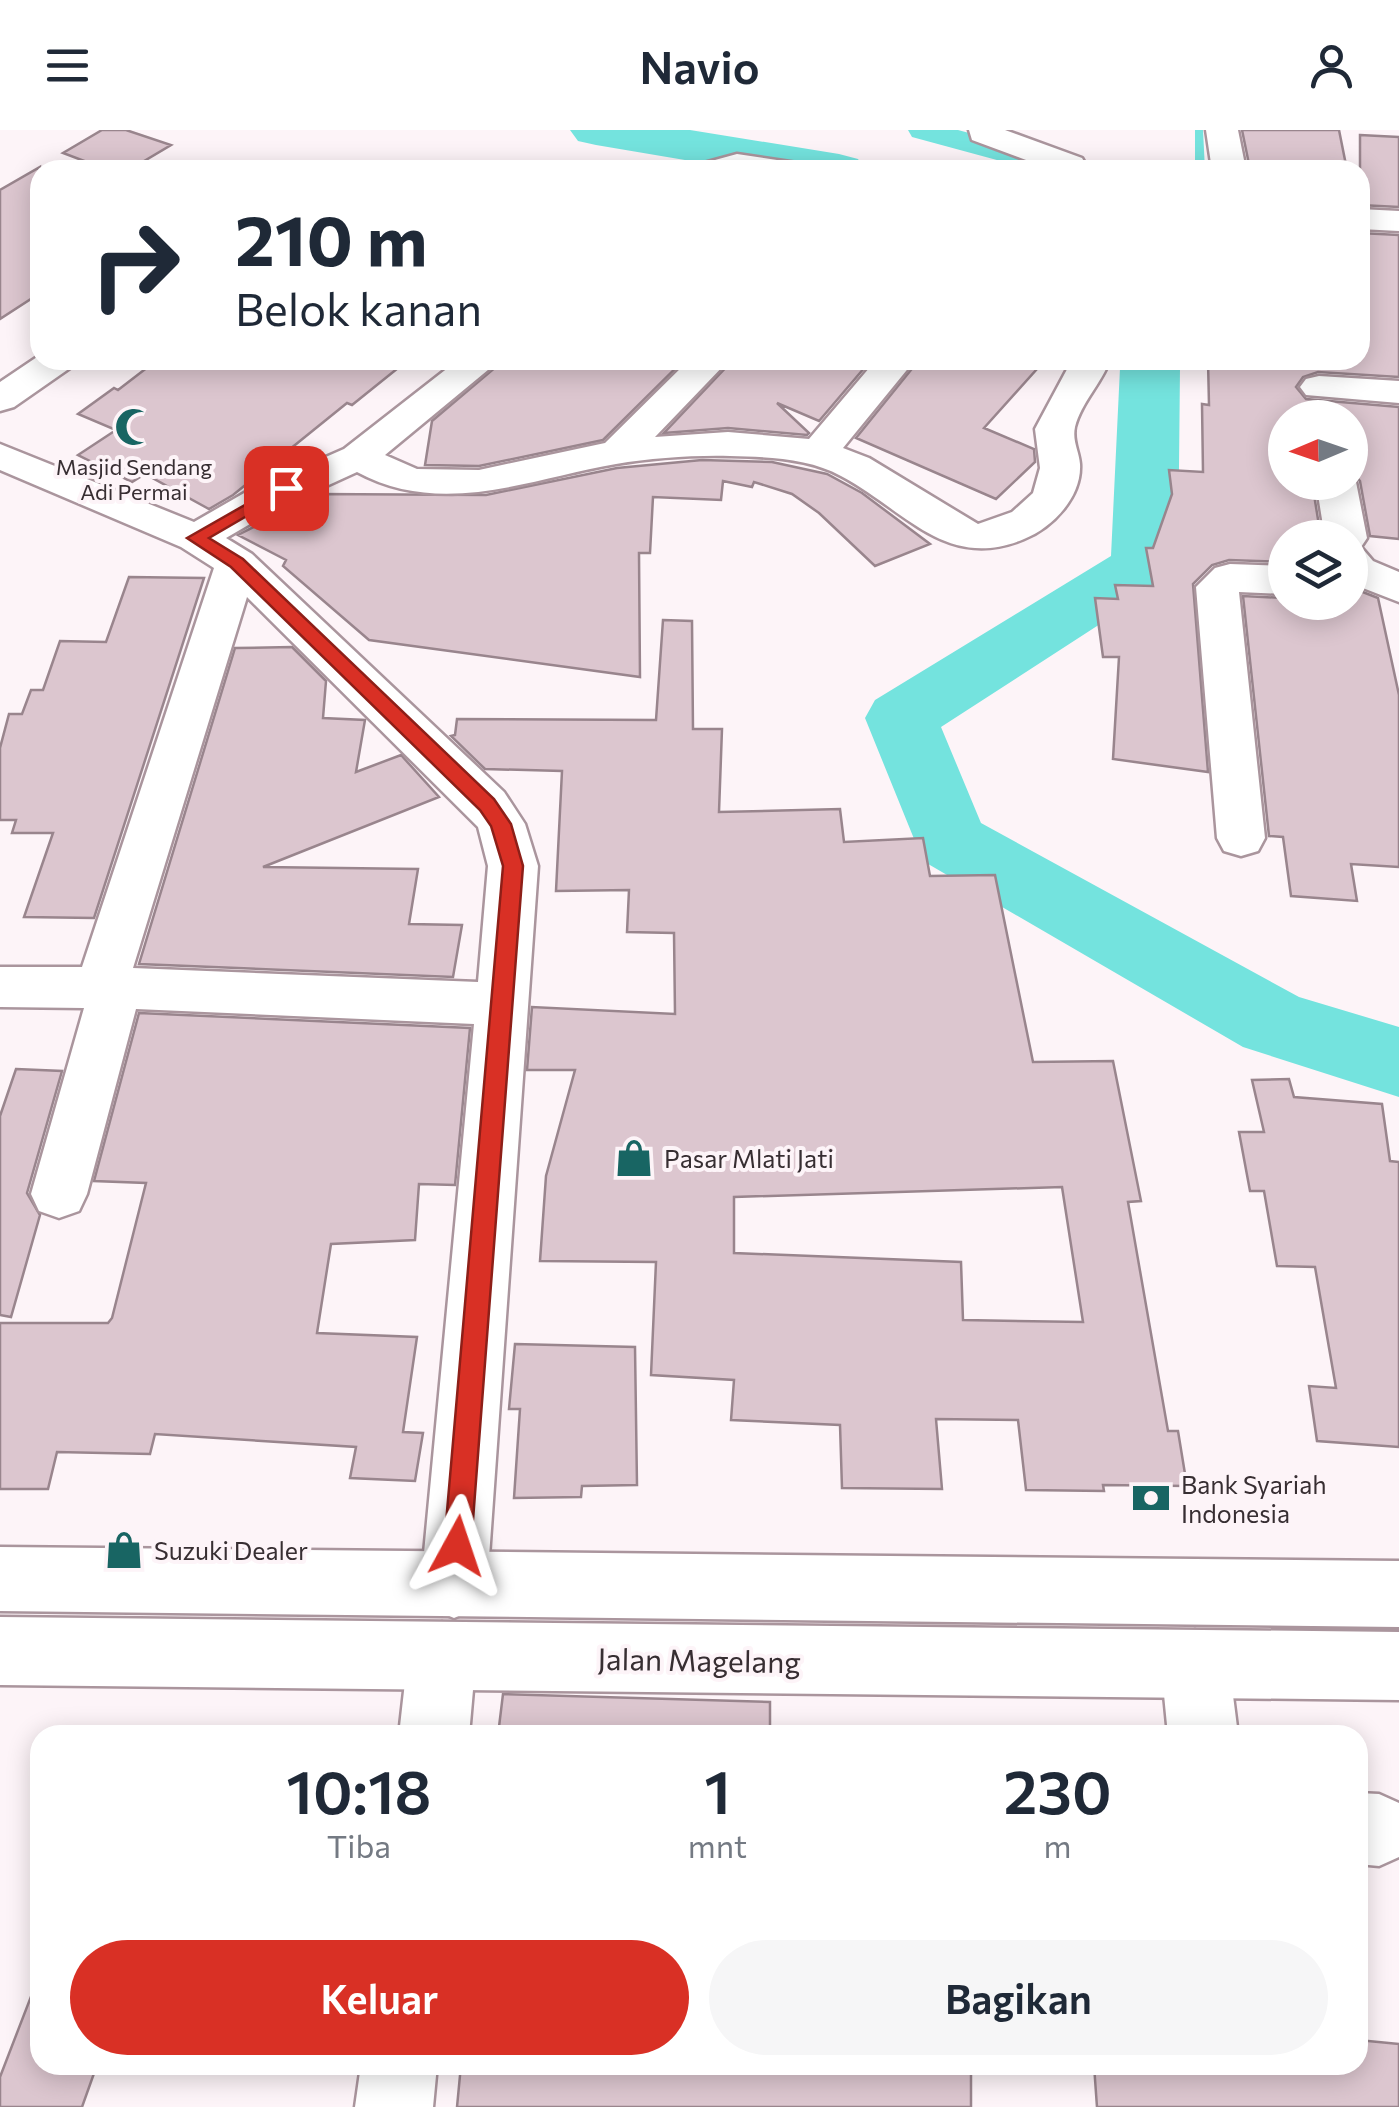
<!DOCTYPE html>
<html lang="id">
<style>
:root{--surface:#fff;--page:#f6f6f7;--text:#1f2937;--muted:#747a83;--accent:#d93025}
body{margin:0;font-family:Commissioner,sans-serif;background:var(--page);color:var(--text);height:100vh;display:flex;flex-direction:column;font-size:38px;white-space:nowrap}
*{box-sizing:border-box;margin:0}
p{font-size:32px;color:var(--muted)}
.icon{flex:none;width:55px;height:55px;fill:none;stroke:currentColor;stroke-width:2;stroke-linecap:round;stroke-linejoin:round}
.map{position:relative;flex:1;overflow:hidden}
.sheet{position:absolute;left:30px;top:1595px;width:1338px;height:350px;display:flex;flex-direction:column;background:var(--surface);border-radius:30px;box-shadow:0 5px 25px #0003}
.sheet>*{flex:none}
.banner{position:absolute;left:30px;top:30px;width:1340px;height:210px;border-radius:30px;box-shadow:0 5px 25px #0003;background:#fff;color:var(--text);overflow:hidden}
.needle{width:65px;rotate:268deg}
.controls{position:absolute;left:1268px;top:270px;display:grid;gap:20px}
.controls a{display:grid;place-items:center;width:100px;height:100px;border-radius:50%;background:var(--surface);box-shadow:0 5px 25px #0003;font-size:50px}
.pin{position:absolute;display:grid;place-items:center;width:85px;height:85px;color:#fff;margin:-42px;border-radius:20px;box-shadow:0 5px 15px #0006}
.me{position:absolute;width:110px;margin:-55px;rotate:5deg;stroke-linejoin:round;filter:drop-shadow(0 0 8px #0008)}
.turn{display:flex;align-items:center;gap:35px;height:210px;padding:0 40px;font-size:45px}
.turn .icon{width:130px;height:130px;stroke-width:2.5}
.turn b{display:block;font-size:70px;line-height:85px}
.eta{display:flex;justify-content:space-evenly;align-items:center;height:170px;text-align:center}
.eta b{font-size:60px;font-weight:600;line-height:70px}
.button{display:flex;gap:20px;margin-top:auto;padding:20px 40px}
.button a{flex:1;height:115px;border-radius:60px;background:var(--accent);color:#fff;font-size:40px;font-weight:600;line-height:115px;text-align:center}
.button a+a{background:var(--page);color:var(--text)}
header{display:flex;justify-content:space-between;align-items:center;height:130px;padding:0 40px;background:var(--surface);font-size:45px;font-weight:600}
.map>svg:first-child{display:block}
</style>
<header><svg class="icon" aria-label="menu" viewBox="0 0 24 24"><path d="M4 6h16M4 12h16M4 18h16"/></svg>Navio<svg class="icon" aria-label="person" viewBox="0 0 24 24"><circle cx="12" cy="8" r="4"/><path d="M4 21q1-7 8-7t8 7"/></svg></header>
<div class="map">
<svg width="1399" height="1977" viewBox="0 0 1399 1977">
<rect width="100%" height="100%" fill="#fdf4f8"/>
<g fill="none" stroke-linecap="round" stroke-linejoin="round">
<!-- stream -->
<path fill="#74e3de" fill-rule="evenodd" d="M1195,0H1203L1205,40H1195Z"/>
<!-- canal -->
<path fill="#74e3de" fill-rule="evenodd" d="M908,0H958L1080,33L1085,40H1034L912,7Z"/>
<!-- river -->
<path fill="#74e3de" fill-rule="evenodd" d="M570,0H690L839,24L858,29L865,40H744L596,15L578,11Z
M1115,230H1175L1180,238L1178,435L1168,450L941,597L981,693L1299,867L1399,897V967L1243,917L923,731L865,588L875,570L1111,426L1120,238Z"/>
</g>
<!-- building -->
<path fill="#dcc6cf" stroke="#99858d" stroke-width="2.5" fill-rule="evenodd" d="M102,0H126L171,15L129,40H108L63,23Z
M1242,0H1339L1347,40L1250,39Z
M1360,5L1399,7V77L1360,75Z
M40,37V163L0,189V60Z
M1360,103L1399,105V247L1318,242L1303,247L1296,257L1306,269L1399,277V409L1370,406L1360,351L1350,339V288H1285V352H1312L1321,408H1285V432L1229,430L1212,435L1193,454L1208,642L1113,629L1119,527H1103L1095,468L1118,469L1115,455L1153,456L1146,418H1153L1172,364L1169,340L1203,342L1202,274L1209,275L1208,230H1360Z
M157,230H408L352,275L347,273L233,365L209,379L145,344L132,352L78,325L116,300L78,284L114,258L118,260Z
M504,230H684L603,310L479,336L425,335L432,291Z
M733,230H871L819,291L777,273L809,303L807,305L728,298L664,303Z
M919,230H1045L984,298L1034,319L1035,332L996,369L856,308Z
M702,330L772,332L827,344L862,363L930,414L875,436L819,383L792,364L754,352L752,357L723,351L721,370L653,367L650,423H639L640,547L369,510L283,436L286,430L238,405L318,364L486,365L617,338Z
M129,447L204,448L94,788L24,787L53,703H12L16,690H0V618L9,584H22L31,560H43L60,511L106,512Z
M1350,457L1378,468L1399,565V737L1351,734L1357,771L1291,766L1283,707L1269,706L1243,466L1285,468V472H1350Z
M663,490L692,491L693,599H722L719,682L840,679L844,712L923,708L930,746L995,745L1033,932L1113,931L1141,1071L1128,1072L1168,1301H1178L1187,1356L1103,1355L1104,1361L1026,1360L1018,1290L936,1289L942,1359L842,1358L840,1295L731,1290L734,1250L651,1245L656,1132L540,1131L546,1046L575,940H527L532,877L675,884L674,803L627,802L629,760L556,761L562,641L485,639L451,606L455,605L457,589L656,590ZM1062,1057L1083,1192L963,1190L961,1132L734,1123V1067Z
M292,517L326,551L323,588L365,590L356,642L401,625L439,667L263,737L418,739L409,794L462,795L453,847L139,834L235,518Z
M139,883L470,898L455,1055L419,1054L415,1110L331,1114L317,1203L417,1207L403,1302L423,1303L415,1351L350,1348L356,1317L155,1304L150,1324L57,1322L48,1359H0V1193H108L112,1188L146,1053L94,1051Z
M16,939L62,941L27,1063L40,1085L11,1187L0,1185V986Z
M1289,949L1294,967L1382,974L1390,1031L1399,1032V1317L1317,1311L1309,1256L1336,1258L1315,1137L1277,1136L1264,1061H1250L1239,1002H1264L1252,950Z
M515,1214L635,1217L637,1355L582,1356L581,1367L514,1368L520,1279H509Z
M503,1564L770,1572V1605H498Z
M37,1851L40,1852V1935H97L82,1977H0V1947Z
M1358,1910L1399,1914V1977H1097L1094,1935H1358Z
M461,1935H971V1977H457Z"/>
<g fill="none" stroke-linecap="round" stroke-linejoin="round">
<!-- minor casing -->
<g stroke="#aa959d" stroke-width="5">
<path id="minor" d="M969,0H1005L1082,28L1086,35L1083,40H1053L972,10Z
M1206,0H1238L1246,40H1212Z
M737,24L797,33L802,40H699L704,33Z
M1360,79L1399,81V101L1360,99Z
M40,225V230H76L70,238L14,277L0,281V252Z
M458,230H500L385,325L417,339L479,340L605,313L689,230H729L655,307L728,302L809,309L876,230H915L843,318L869,328L978,394L1012,382L1033,363L1040,338L1035,299L1072,230H1110C1101,254 1081,273 1075,297C1072,311 1079,321 1080,334C1082,367 1052,398 1024,409C946,442 904,379 841,346C809,328 766,327 730,326C694,325 652,328 616,334C529,349 442,388 357,342L274,380L226,408L252,424L504,662L525,694L538,736L487,1455L477,1478L454,1488L431,1478L421,1455L474,894L136,879L87,1064L79,1081L59,1088L39,1081L31,1064L84,878L0,877V837H82L214,438L181,417L0,340V314L194,392L246,362L344,319ZM247,467L478,697L488,736L478,852L133,838Z
M1319,246L1399,251V273L1306,265L1300,257L1306,249Z
M1350,343L1356,352L1367,408L1361,417L1373,431L1399,442V472L1350,453V408H1325L1316,352H1350Z
M1230,434L1285,436V464L1239,462L1265,708L1258,721L1241,726L1224,721L1217,708L1196,457L1215,438Z
M1195,1500L1219,1510L1229,1534L1238,1605H1168L1161,1534L1171,1510Z
M1358,1663L1379,1664L1399,1673V1727L1379,1736L1358,1734Z"/>
</g>
<!-- major casing -->
<g stroke="#aa959d" stroke-width="5">
<path id="major" d="M442,1492L466,1502L476,1526L469,1605H399L408,1526L418,1502Z
M361,1935H437L433,1977H355Z"/>
</g>
<!-- highway casing -->
<g stroke="#aa959d" stroke-width="5">
<path id="highway" d="M0,1417L1399,1431V1497L0,1481Z
M0,1487L1399,1502V1570L0,1555Z"/>
</g>
<!-- minor -->
<use href="#minor" fill="#fff" fill-rule="evenodd"/>
<!-- major -->
<use href="#major" fill="#fff" fill-rule="evenodd"/>
<!-- highway -->
<use href="#highway" fill="#fff" fill-rule="evenodd"/>
</g>
<!-- route -->
<path fill="#d93025" stroke="#8d1f18" stroke-width="2.5" d="M280,355L295,358L209,408L243,429L494,669L511,694L523,736L471,1416L467,1426L457,1430L448,1426L444,1416L503,736L491,696L480,680L231,437L187,408Z"/>
<!-- icons -->
<defs>
<g id="mosque-bare" transform="scale(3)"><path d="M3.5-4.9A6 6 0 1 0 3.5 4.9A5 5 0 1 1 3.5-4.9Z" fill="#186563" stroke="#fdf4f8" stroke-width="2.5" paint-order="stroke"/></g>
<g id="shop-bare" transform="scale(3)"><path d="M-5-2.5h2.3a2.7 3.5 0 0 1 5.4 0H5L5.5 6h-11ZM-1.5-2.5h3a1.5 2.3 0 0 0-3 0Z" fill="#186563" stroke="#fdf4f8" stroke-width="2.5" paint-order="stroke"/></g>
<g id="bank-bare" transform="scale(3)"><path d="M-6-4H6V4H-6ZM0-2.3a2.3 2.3 0 1 0 0 4.6a2.3 2.3 0 1 0 0-4.6Z" fill="#186563" stroke="#fdf4f8" stroke-width="2.5" paint-order="stroke"/></g>
</defs>
<g fill-rule="evenodd">
<use href="#mosque-bare" x="134" y="297"/>
<use href="#shop-bare" x="634" y="1028"/>
<use href="#bank-bare" x="1151" y="1368"/>
<use href="#shop-bare" x="124" y="1420"/>
</g>
<g text-anchor="middle" dominant-baseline="central" stroke-width="8" stroke-linejoin="round" paint-order="stroke">
<!-- far-poi labels -->
<g font-size="22" fill="#372e32" stroke="#fdf4f8">
<text x="134" y="336">Masjid Sendang<tspan x="134" dy="25">Adi Permai</tspan></text>
</g>
<!-- poi labels -->
<g font-size="25" fill="#372e32" stroke="#fdf4f8" text-anchor="start">
<text x="664" y="1028">Pasar Mlati Jati</text>
<text x="1181" y="1354">Bank Syariah<tspan x="1181" dy="29">Indonesia</tspan></text>
<text x="154" y="1420">Suzuki Dealer</text>
</g>
<!-- near-street labels -->
<g font-size="30" fill="#372e32" stroke="#fdf4f8">
<text transform="translate(699 1529) rotate(1)">Jalan Magelang</text>
</g>
</g>
</svg>
<div class="controls">
<a><svg class="needle" viewBox="-14 -14 28 28"><path d="M0-13l5 13h-10z" fill="#e53935"/><path d="M0 13l5-13h-10z" fill="#747a83"/></svg></a>
<a><svg class="icon" aria-label="layers" viewBox="0 0 24 24"><path d="M12 4l9 5-9 5-9-5zM3 14l9 5 9-5"/></svg></a>
</div>
<div class="pin" style="left:286px;top:358px;background:#d93025"><svg class="icon" aria-label="arrive" viewBox="0 0 24 24"><path d="M6 21V4h12l-3 4 3 4H6"/></svg></div>
<svg class="me" style="left:457px;top:1416px" viewBox="-20 -20 40 40"><path d="M0-17L14 15 0 8-14 15z" fill="#d93025" stroke="#fff" stroke-width="4"/></svg>
<div class="banner">
<div class="turn"><svg class="icon" aria-label="right" viewBox="0 0 24 24"><path d="M7 20v-9h11M14 6l5 5-5 5"/></svg><div><b>210 m</b>Belok kanan</div></div>
</div>
<section class="sheet">
<div class="eta">
<div><b>10:18</b><p>Tiba</p></div>
<div><b>1</b><p>mnt</p></div>
<div><b>230</b><p>m</p></div>
</div>
<div class="button"><a>Keluar</a><a>Bagikan</a></div>
</section>
</div>
